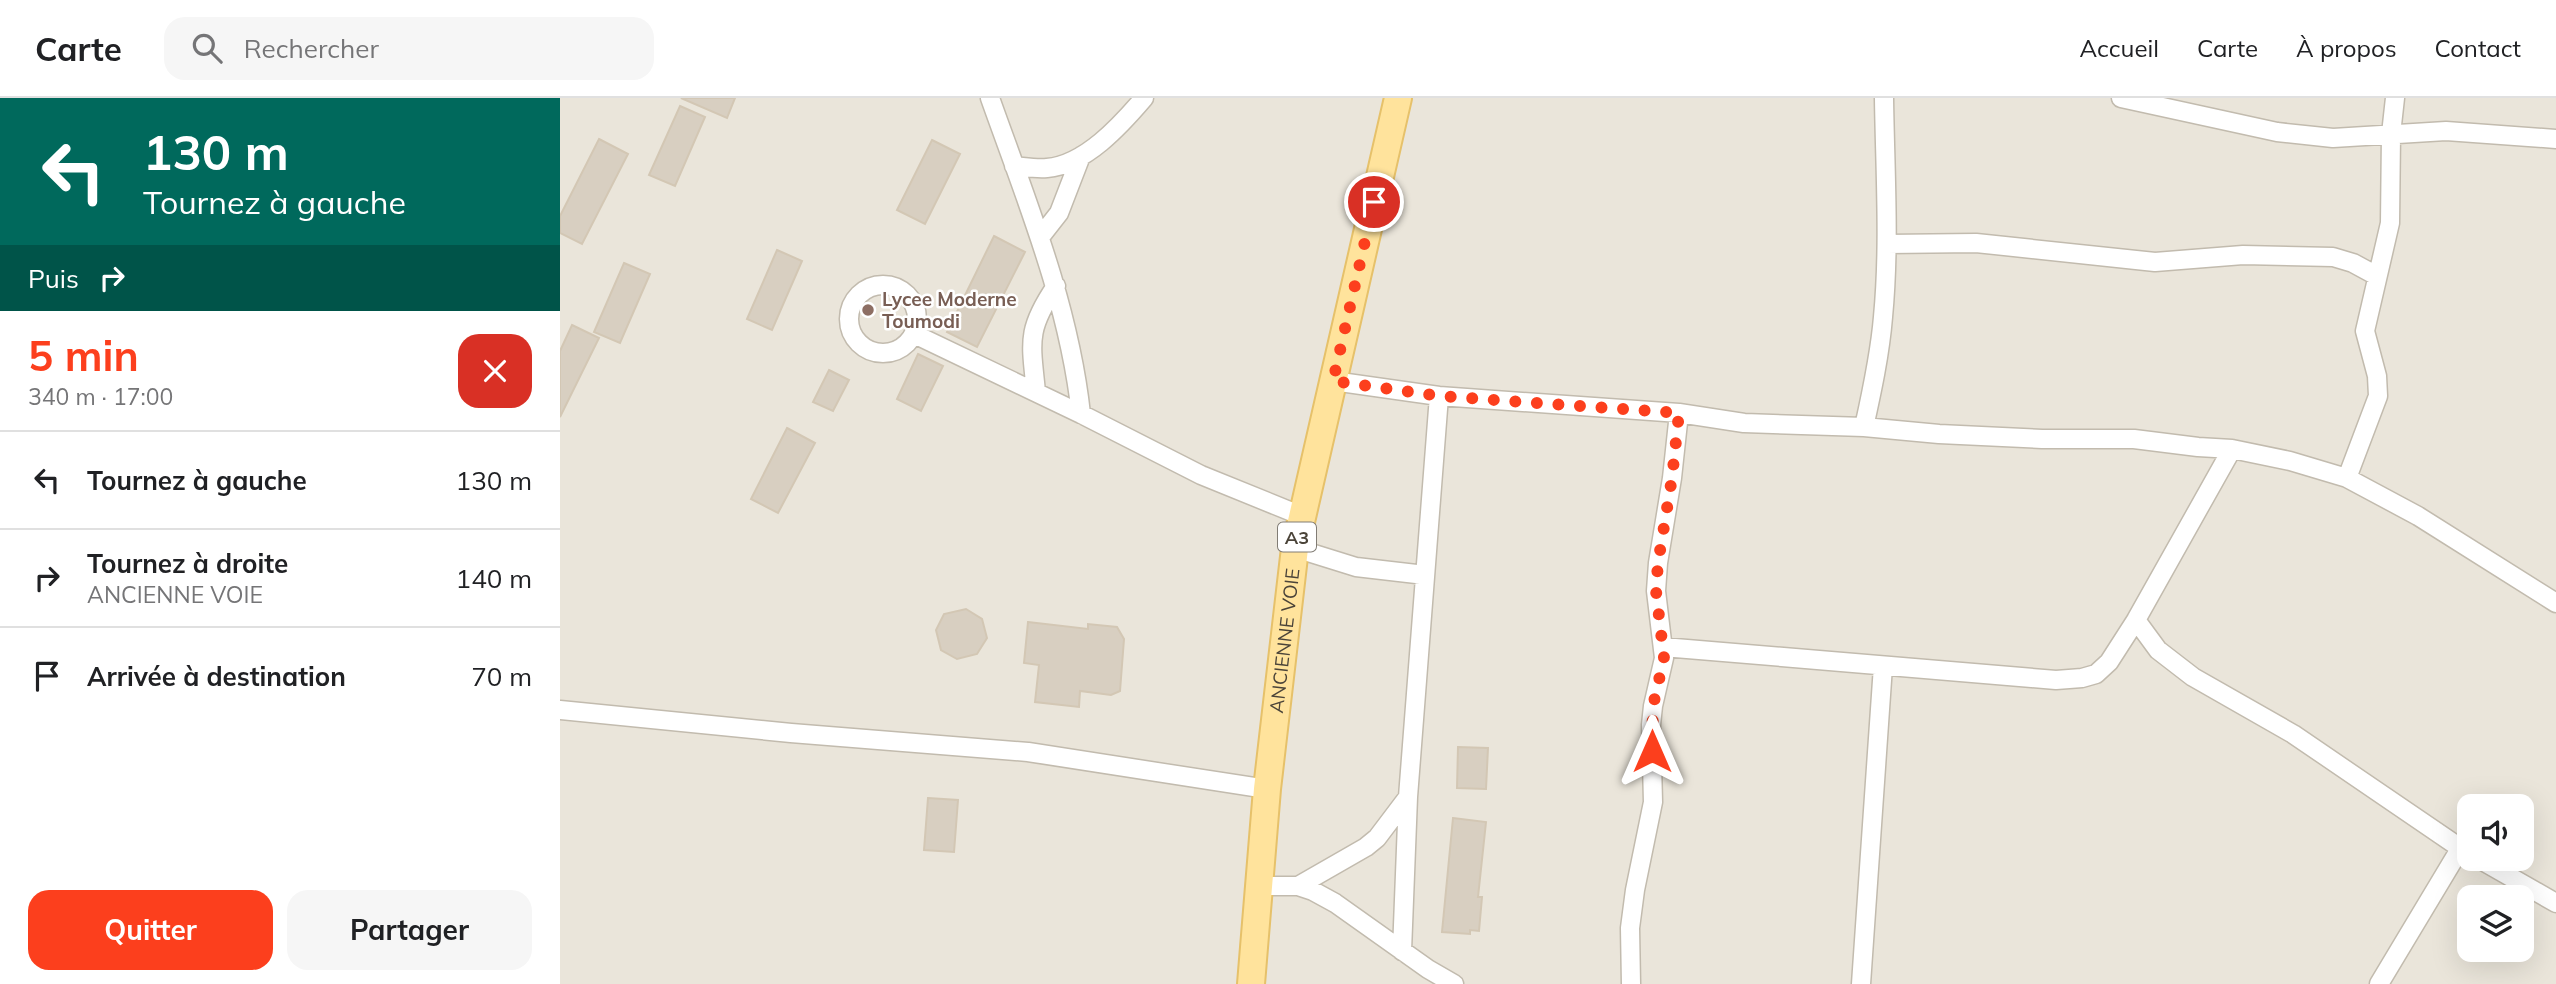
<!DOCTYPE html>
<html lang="fr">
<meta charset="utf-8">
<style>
:root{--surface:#fff;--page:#f6f6f6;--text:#202124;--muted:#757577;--line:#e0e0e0;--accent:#fc3f1d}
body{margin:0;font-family:Mulish,sans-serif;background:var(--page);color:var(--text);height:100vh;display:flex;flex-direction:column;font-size:26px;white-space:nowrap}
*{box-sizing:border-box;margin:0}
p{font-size:23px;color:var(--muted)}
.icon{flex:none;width:38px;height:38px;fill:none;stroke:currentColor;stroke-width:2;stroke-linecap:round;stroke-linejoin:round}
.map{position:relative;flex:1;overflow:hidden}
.sheet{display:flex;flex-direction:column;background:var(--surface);width:560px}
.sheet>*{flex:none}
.banner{background:#00695c;color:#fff;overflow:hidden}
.controls{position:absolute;left:1897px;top:696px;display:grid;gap:14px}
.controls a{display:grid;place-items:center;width:77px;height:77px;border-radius:14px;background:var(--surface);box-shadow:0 7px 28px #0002;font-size:35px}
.pin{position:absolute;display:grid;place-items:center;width:60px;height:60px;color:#fff;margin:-30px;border:4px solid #fff;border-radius:50%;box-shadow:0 2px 7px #0007}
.me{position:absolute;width:77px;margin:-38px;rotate:0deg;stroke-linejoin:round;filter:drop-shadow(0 0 5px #0008)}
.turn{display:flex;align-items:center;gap:24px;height:147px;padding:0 28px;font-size:32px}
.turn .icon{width:91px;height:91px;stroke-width:2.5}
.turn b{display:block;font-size:49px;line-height:60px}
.then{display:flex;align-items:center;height:66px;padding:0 28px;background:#0003;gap:14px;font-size:26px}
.round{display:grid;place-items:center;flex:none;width:74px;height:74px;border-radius:21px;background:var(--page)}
.head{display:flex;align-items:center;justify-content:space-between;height:119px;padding:0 28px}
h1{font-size:42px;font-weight:700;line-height:52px;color:var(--accent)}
.cta{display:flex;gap:14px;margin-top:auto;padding:14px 28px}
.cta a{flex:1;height:80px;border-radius:21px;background:var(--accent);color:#fff;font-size:28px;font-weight:700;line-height:80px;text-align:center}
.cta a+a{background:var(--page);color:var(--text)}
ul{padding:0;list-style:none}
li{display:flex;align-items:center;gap:21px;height:98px;padding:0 28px;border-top:2px solid var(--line)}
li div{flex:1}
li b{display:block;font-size:26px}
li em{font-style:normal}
header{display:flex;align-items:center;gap:42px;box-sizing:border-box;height:98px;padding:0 35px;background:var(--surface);border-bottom:2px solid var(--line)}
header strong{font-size:33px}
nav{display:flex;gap:38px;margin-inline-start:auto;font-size:24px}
.search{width:490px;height:63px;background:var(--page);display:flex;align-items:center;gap:18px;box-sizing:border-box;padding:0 24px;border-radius:21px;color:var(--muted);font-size:26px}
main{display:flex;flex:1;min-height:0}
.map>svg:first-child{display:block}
</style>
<header>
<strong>Carte</strong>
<div class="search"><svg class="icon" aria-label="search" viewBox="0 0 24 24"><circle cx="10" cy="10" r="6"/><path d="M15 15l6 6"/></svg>Rechercher</div>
<nav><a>Accueil</a><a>Carte</a><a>À propos</a><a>Contact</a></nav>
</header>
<main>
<section class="sheet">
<div class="banner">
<div class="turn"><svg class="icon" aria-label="left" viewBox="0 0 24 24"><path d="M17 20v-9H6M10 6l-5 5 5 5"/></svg><div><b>130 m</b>Tournez à gauche</div></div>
<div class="then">Puis<svg class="icon" aria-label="right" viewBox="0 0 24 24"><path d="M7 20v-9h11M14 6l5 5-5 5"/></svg></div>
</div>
<div class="head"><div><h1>5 min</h1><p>340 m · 17:00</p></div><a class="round" style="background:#d93025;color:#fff"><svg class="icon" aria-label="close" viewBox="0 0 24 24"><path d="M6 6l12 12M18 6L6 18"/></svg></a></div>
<ul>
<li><svg class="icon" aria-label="left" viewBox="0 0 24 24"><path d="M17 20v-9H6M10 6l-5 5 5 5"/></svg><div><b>Tournez à gauche</b></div><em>130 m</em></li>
<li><svg class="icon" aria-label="right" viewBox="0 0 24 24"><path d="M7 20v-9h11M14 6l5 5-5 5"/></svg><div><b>Tournez à droite</b><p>ANCIENNE VOIE</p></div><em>140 m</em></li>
<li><svg class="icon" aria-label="arrive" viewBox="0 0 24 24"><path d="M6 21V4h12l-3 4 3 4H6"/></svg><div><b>Arrivée à destination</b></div><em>70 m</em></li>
</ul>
<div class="cta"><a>Quitter</a><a>Partager</a></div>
</section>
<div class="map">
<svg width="1996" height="886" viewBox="0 0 1996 886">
<rect width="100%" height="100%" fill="#f6f3ec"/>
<!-- residential -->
<path fill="#eae5da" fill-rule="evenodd" d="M0,0H1996V886H0ZM1909,709H1962V761H1909ZM1909,800H1962V852H1909Z"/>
<!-- building -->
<path fill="#d8cfc1" stroke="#d3c7b4" stroke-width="2" d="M121,0H175L167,20Z
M120,8L145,19L115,88L89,77Z
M39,41L68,56L22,146L0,135V118Z
M372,42L400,56L365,126L337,112Z
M434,138L465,154L417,249L387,234Z
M217,152L242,163L212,232L187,221Z
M64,165L90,176L60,245L34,234Z
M12,227L39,240L0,319V253Z
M358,256L383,268L361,313L337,301Z
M269,272L289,282L273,313L253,304Z
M227,330L255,345L218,415L191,401Z
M406,511L422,521L427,540L417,556L397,561L381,552L376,532L384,516Z
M468,524L528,531V526L557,529L564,541L560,593L551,597L520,593L519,609L475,604L479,567L464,565Z
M898,649L928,650L926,691L897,690Z
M368,700L398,702L394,754L364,752Z
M893,720L926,724L918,799H922L919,833L910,832V836L882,834Z"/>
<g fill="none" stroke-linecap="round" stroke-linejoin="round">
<!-- street casing -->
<g stroke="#c2bbae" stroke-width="21">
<path id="street" d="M430,0C467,104 509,206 521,316
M1561,0L1717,34L1773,40L1886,33L1996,41
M454,68C465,69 476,71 487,70C525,67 561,27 584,0
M481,138L499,115L521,58
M1327,146L1416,145L1595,164L1683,157L1773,159L1793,165L1817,178
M289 221a34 34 0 1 1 68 0a34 34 0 1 1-68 0Z
M354,236L521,316L641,377L742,418
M773,283L879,298L1119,315L1184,325L1304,329L1379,336L1482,341H1574L1638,349L1672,351L1730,363L1787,380L1858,418L1996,505
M476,294C471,244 466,232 496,188
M1304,329C1312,293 1320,256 1323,219C1330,146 1325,73 1324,0
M1787,380L1818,298L1817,278L1805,233L1830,125L1831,36L1835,0
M735,450L796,469L865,477
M1576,522L1598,552L1633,579L1733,636L1909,756
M1103,549L1496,582L1522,580L1536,576L1549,564L1576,522L1672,351
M0,612L231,635L468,654L707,691
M1919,761L1996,805
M698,788H738L753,793L775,805L868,871L894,886
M738,788L806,749L817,740L848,699
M842,853L848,699L879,298
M1071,886L1070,830L1075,792L1093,704L1091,627L1093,608L1104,560L1096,493L1098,465L1112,380L1119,315
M1301,886L1323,568
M1819,886L1900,751"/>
</g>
<!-- primary casing -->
<g stroke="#e6c16a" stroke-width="30">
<g id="primary">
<path id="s1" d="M691,886L707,691L735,450L838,0"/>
</g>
</g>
<!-- street -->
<use href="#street" stroke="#fff" stroke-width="18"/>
<!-- primary -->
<use href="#primary" stroke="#ffe39c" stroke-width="26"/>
</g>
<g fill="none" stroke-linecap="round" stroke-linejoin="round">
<!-- route -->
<path stroke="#fc3f1d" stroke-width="12" stroke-dasharray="0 21.6" d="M814,104L773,283L879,298L1119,315L1112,380L1098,465L1096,493L1104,560L1093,608L1092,653"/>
</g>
<!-- markers -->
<circle fill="#8d6e63" stroke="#fff" stroke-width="2.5" cx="308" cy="212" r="7"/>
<g text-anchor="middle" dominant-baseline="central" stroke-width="5" stroke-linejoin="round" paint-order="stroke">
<!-- shield labels -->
<rect fill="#fff" stroke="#817c74" stroke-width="2" x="718" y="424.5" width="38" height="29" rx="5"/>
<g font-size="18" font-weight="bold" fill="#4b4439">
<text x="737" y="439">A3</text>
</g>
<!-- education labels -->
<g font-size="19" font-weight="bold" fill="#785e54" stroke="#fff" text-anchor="start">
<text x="322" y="201">Lycee Moderne<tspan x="322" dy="22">Toumodi</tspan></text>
</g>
<!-- street labels -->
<g font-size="19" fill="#4b4439" stroke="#fff">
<text stroke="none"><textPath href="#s1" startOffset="345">ANCIENNE VOIE</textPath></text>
</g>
</g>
</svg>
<div class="controls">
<a><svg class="icon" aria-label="sound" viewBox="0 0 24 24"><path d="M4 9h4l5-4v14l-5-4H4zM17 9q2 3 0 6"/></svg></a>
<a><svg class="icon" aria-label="layers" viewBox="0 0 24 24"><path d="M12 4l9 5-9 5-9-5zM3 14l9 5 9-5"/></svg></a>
</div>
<div class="pin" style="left:814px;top:104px;background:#d93025"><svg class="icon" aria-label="arrive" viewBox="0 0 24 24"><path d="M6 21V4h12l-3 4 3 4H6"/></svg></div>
<svg class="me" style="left:1092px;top:653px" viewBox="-20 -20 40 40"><path d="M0-17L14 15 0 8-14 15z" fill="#fc3f1d" stroke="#fff" stroke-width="4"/></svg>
</div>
</main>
